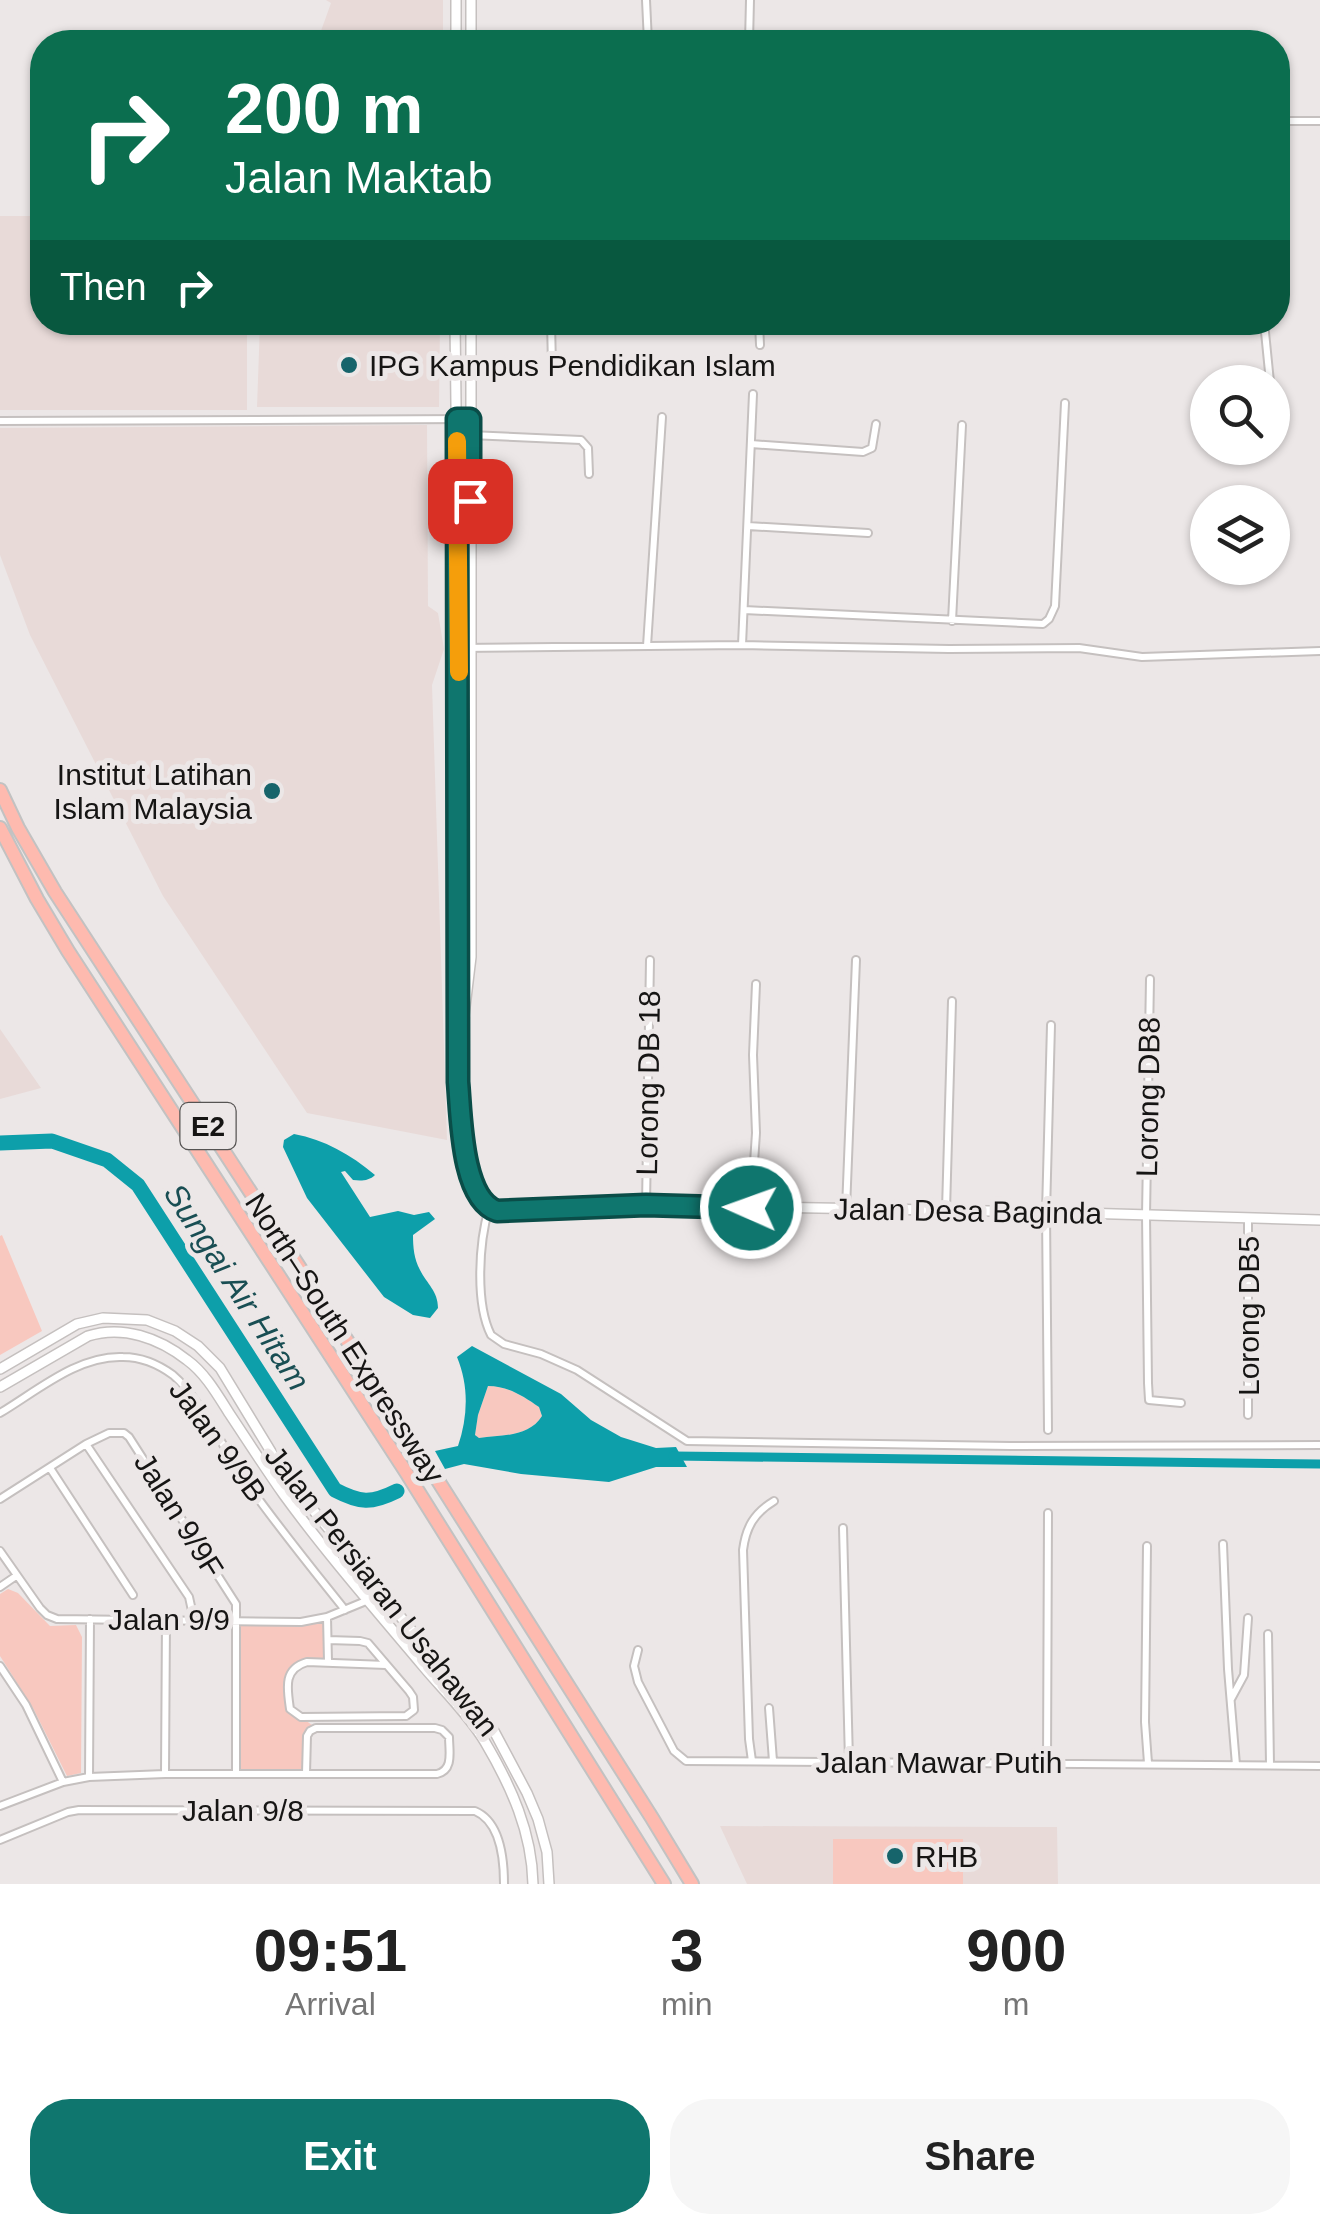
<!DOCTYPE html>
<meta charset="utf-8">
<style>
:root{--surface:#fff;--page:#f6f6f6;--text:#222;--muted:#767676;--accent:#0f766e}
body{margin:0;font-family:Arial,sans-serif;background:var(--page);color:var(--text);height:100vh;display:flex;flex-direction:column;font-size:38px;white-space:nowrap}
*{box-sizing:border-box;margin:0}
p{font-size:32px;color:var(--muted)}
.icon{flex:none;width:55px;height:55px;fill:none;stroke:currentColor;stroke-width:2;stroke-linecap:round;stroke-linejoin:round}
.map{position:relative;height:1884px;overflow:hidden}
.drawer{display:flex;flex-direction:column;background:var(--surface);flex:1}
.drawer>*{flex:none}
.guide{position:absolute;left:30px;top:30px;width:1260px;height:305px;border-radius:40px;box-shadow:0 2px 8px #0004;background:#0b6e4f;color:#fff;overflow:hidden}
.buttons{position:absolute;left:1190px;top:365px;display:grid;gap:20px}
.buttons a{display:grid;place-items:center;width:100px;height:100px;border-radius:50%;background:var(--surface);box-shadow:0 2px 8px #0004;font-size:50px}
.pin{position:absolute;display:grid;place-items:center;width:85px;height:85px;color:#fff;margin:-42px;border-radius:20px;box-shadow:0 5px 15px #0006}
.me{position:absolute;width:110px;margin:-55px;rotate:272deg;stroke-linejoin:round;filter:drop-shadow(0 0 8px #0008)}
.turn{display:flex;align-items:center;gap:35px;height:210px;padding:0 30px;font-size:45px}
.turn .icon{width:130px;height:130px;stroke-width:2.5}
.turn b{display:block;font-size:70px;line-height:85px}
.then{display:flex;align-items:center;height:95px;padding:0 30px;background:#0003;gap:20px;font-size:38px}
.eta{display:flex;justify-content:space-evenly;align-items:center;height:170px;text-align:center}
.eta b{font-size:60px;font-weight:600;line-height:70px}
.button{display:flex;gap:20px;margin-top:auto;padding:20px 30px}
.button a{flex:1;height:115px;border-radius:40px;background:var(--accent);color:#fff;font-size:40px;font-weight:600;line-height:115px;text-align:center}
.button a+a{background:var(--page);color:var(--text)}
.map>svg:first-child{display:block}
</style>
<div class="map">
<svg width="1320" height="1884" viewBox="0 0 1320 1884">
<rect width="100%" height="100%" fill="#ece7e7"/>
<!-- built -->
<path fill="#e8dad8" d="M326,0H443V42H317L331,3Z
M0,216H42V322L247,323V410H0Z
M260,323H440L439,407H257Z
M427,425L428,606L438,613L444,649L432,685L447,1140L307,1113L163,896L30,635L0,555V428Z
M0,1029L41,1088L0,1099Z
M720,1826L1057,1827L1058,1884H747Z"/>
<!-- green -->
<path fill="#f8c8bf" d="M2,1235L42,1331L0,1355V1236Z
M488,1386C508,1386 522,1396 539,1407L542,1416C529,1437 502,1435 479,1438L475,1435L478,1415Z
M8,1589L18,1593L50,1626L76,1625L82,1637L81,1773L67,1776L33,1708L0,1656V1594Z
M327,1617L328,1662H307L289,1676L290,1709L316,1728L310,1731L306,1773H236L237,1620L300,1622Z
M833,1839H963V1884H833Z"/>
<!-- water -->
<path fill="#0d9faa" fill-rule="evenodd" d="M294,1134C325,1140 350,1154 375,1175C369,1181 361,1181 353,1180L345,1171L341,1172L370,1217L398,1211L414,1215L429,1212L435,1219L413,1235C413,1247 414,1259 420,1270C427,1284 438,1291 438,1308L430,1318L413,1315L384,1297L307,1198L283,1147L284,1140Z
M472,1346L561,1394L591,1420L621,1437L656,1448L676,1447L687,1467H656L609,1482L521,1474L464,1464L445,1469L435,1451L458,1446C468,1416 469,1386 457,1357ZM488,1386C508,1386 523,1396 539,1407L542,1416C529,1437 502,1435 479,1438L475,1435L478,1415Z"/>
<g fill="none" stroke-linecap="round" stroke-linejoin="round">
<!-- canal -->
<path stroke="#0d9faa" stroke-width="9" d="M673,1456L1320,1464"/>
<!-- river -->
<path stroke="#0d9faa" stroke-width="15" d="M0,1143L52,1141L107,1160L138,1185L335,1490C360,1503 371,1504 397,1491"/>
<!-- minor casing -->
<g stroke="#c5c0bf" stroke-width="10">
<path id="minor" d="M646,0L648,42
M749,42L750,0
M1278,121H1320
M551,322L552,366
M759,322L760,345
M1264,322L1270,382
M0,421L470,419
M470,435L581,440L588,448L589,474
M751,444L863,452L872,448L876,424
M748,526L868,533
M744,610L1043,624L1049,619L1055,606L1065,403
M952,621L962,425
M742,645L753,394
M647,646L662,417
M459,648L742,645L949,649L1079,648L1142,657L1320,651
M1150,979L1146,1215L1148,1383L1149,1400L1181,1403
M646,1205L650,960
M751,1207L756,1133L753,1055L756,984
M489,1208C479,1242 475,1303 491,1335L504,1344L541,1354L577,1370L687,1441L1010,1446L1320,1445
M846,1209L856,960
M946,1210L952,1001
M1248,1218V1415
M0,1413C37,1391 78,1355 123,1357C142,1357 158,1364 173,1375C198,1396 223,1447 242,1476C274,1522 310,1566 345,1610
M1048,1430L1046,1212L1051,1025
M86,1444L189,1597L194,1620
M50,1468L133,1595
M0,1499L86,1444L109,1433H124L129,1437L236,1604V1773
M843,1528L849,1761
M1223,1544L1228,1669L1236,1765
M1147,1546L1145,1722L1148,1763
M0,1551L40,1608L47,1615L57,1619L301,1622L327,1617L383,1594
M0,1587L16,1576
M327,1617L328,1662
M1268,1634L1270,1765
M328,1640L360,1641L368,1643L409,1691L413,1697L414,1710L406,1716L301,1717L290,1709C287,1688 283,1669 307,1662L386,1665
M638,1650L634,1666L638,1682L674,1751L686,1761L1320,1766
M0,1666L26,1705L63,1782
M1231,1699L1244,1675L1248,1618
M769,1708L773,1761
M752,1761L749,1739L743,1550C746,1527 754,1513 774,1501
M1047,1763L1048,1513
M165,1773L166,1620
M89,1777L90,1619
M0,1806L63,1782L89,1777L165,1774H437C454,1770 449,1751 449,1737L442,1730L435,1728H316L310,1731L307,1736L306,1773
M0,1840L68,1812L79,1810L475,1811C501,1822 504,1859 504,1884"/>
</g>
<!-- tertiary casing -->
<g stroke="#c5c0bf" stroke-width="12">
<path id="tertiary" d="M471,0V42
M456,42V0
M455,322L459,648L458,1082L461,1121L464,1155L474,1183L483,1201L489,1208L497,1211H518L646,1205L1046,1212L1320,1220
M464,1015L471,957V322
M0,1369L77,1324L103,1318L147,1320L175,1331L198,1346L220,1368L287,1478L494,1731L527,1793L538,1819L547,1852L549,1884
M0,1387L88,1336C123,1325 159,1338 187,1360C205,1373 217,1394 229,1413C247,1440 265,1468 284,1495C327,1554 376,1610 423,1666C443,1690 469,1715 485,1742C511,1786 532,1832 533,1884"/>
</g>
<!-- motorway casing -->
<g stroke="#c2c2c2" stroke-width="16">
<path id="motorway" d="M0,790L18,828L55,892L423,1457L652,1818L692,1884
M0,828L37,899L68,951L406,1472L664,1884"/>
</g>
<!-- minor -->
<use href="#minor" stroke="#fff" stroke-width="6"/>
<!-- tertiary -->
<use href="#tertiary" stroke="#fff" stroke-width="9"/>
<!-- motorway -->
<use href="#motorway" stroke="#febaaf" stroke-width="12"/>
</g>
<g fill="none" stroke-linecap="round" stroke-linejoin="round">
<!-- route casing -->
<g stroke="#0a4d48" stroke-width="25">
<path id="route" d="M470,501V419H457L458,1082C461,1114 461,1199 497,1211L646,1205L751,1208"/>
</g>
<!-- route -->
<use href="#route" stroke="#0f766e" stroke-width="18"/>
<!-- slow -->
<path stroke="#f59e0b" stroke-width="18" d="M457,441L459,672"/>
</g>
<!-- markers -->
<g fill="#16646b" stroke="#ece7e7" stroke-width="4">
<circle cx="349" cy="365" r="10"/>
<circle cx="272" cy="791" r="10"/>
<circle cx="895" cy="1856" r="10"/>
</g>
<g text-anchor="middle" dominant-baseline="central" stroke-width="10" stroke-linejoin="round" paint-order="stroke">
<!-- shield labels -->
<rect fill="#ece7e7" stroke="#565453" stroke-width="2.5" x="180.5" y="1103" width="55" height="46" rx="8"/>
<g font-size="28" font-weight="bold" fill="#161514">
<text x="208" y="1126">E2</text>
</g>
<!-- poi labels -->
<g font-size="30" fill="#161514" stroke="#ece7e7" text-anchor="start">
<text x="369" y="365">IPG Kampus Pendidikan Islam</text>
<text x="252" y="774" text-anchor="end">Institut Latihan<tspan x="252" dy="34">Islam Malaysia</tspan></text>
<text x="915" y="1856">RHB</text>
</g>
<!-- street labels -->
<g font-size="30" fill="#161514" stroke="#ece7e7">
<text transform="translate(648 1083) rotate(-89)">Lorong DB 18</text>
<text transform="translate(1148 1097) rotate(-89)">Lorong DB8</text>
<text transform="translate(968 1211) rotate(1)">Jalan Desa Baginda</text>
<text transform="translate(1248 1316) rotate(-90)">Lorong DB5</text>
<text transform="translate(345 1338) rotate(57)">North–South Expressway</text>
<text transform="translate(218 1441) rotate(54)">Jalan 9/9B</text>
<text transform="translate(179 1515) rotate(58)">Jalan 9/9F</text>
<text transform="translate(382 1591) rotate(52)">Jalan Persiaran Usahawan</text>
<text x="169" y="1619">Jalan 9/9</text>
<text x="939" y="1762">Jalan Mawar Putih</text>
<text x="243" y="1810">Jalan 9/8</text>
</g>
<!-- water labels -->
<g font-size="32" font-style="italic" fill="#194e53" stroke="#ece7e7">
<text transform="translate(237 1287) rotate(57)">Sungai Air Hitam</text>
</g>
</g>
</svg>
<div class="buttons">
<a><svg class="icon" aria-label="search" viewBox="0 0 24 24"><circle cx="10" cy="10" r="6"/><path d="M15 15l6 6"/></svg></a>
<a><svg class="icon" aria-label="layers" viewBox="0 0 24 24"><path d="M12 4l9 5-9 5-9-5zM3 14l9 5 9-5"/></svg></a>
</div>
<div class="pin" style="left:470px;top:501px;background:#d93025"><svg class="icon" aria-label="arrive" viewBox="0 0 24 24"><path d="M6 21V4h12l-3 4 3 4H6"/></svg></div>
<svg class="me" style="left:751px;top:1208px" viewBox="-20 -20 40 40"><circle r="17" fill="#0f766e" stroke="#fff" stroke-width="3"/><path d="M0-11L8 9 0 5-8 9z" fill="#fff"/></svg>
<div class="guide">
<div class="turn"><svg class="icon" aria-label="right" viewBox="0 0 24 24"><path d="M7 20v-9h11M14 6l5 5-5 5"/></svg><div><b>200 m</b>Jalan Maktab</div></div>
<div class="then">Then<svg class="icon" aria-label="right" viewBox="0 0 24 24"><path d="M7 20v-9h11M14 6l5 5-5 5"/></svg></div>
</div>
</div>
<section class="drawer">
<div class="eta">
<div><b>09:51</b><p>Arrival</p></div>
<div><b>3</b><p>min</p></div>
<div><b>900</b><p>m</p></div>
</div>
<div class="button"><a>Exit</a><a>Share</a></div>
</section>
